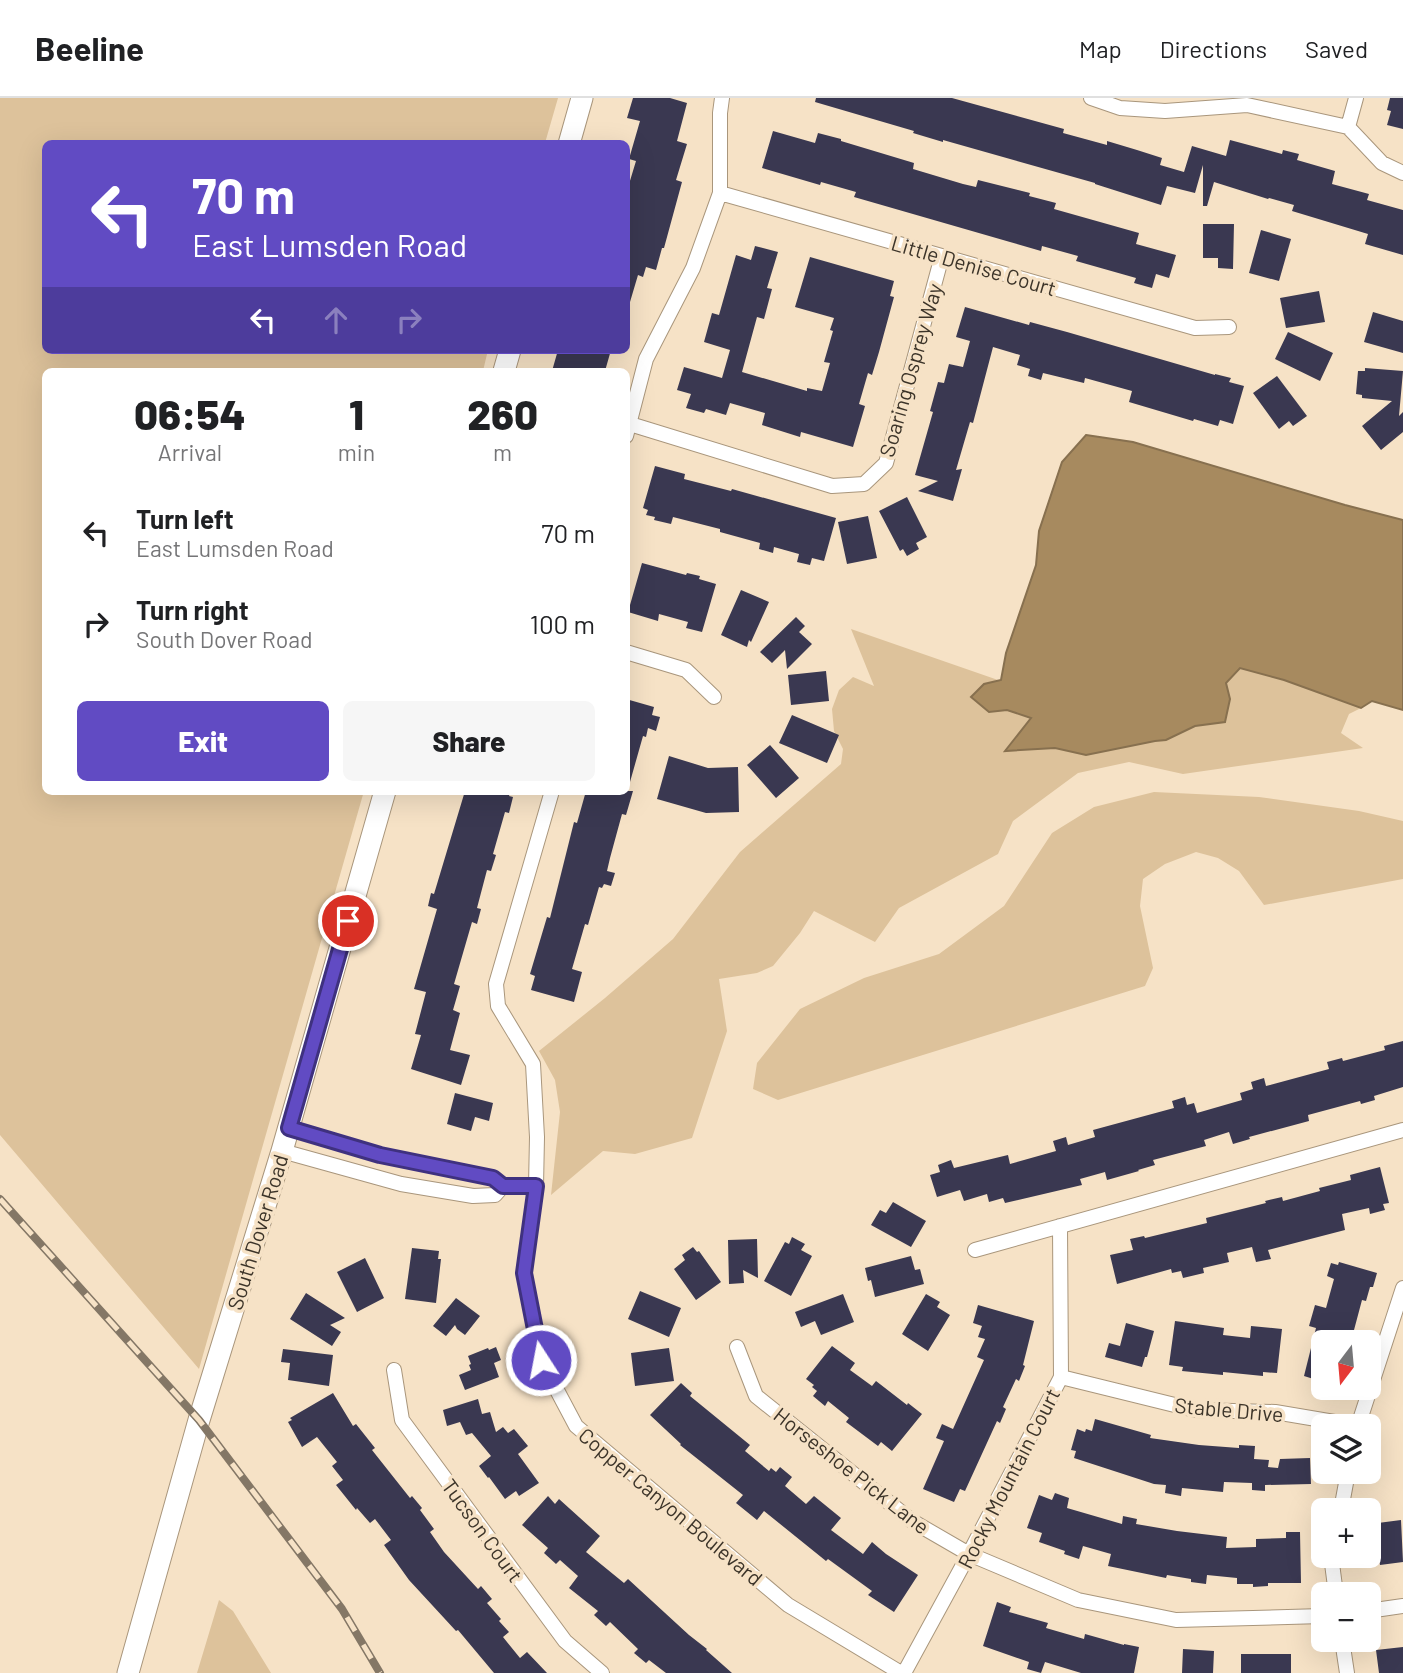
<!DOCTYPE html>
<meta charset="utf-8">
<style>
:root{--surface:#fff;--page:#f6f6f6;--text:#202124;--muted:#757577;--line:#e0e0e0;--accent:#614bc3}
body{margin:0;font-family:Barlow,sans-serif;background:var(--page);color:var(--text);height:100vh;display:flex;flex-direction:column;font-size:26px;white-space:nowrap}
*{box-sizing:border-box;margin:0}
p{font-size:23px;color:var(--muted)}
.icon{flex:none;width:38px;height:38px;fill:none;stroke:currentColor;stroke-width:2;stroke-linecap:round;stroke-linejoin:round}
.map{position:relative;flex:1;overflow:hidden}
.drawer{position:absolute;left:42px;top:270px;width:588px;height:427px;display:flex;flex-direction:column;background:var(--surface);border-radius:10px;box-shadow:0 7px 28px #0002}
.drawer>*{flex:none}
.top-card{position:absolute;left:42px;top:42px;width:588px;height:214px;border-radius:10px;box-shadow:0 7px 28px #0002;background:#614bc3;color:#fff;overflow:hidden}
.needle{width:46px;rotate:196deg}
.tools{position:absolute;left:1311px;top:1232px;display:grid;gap:14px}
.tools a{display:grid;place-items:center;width:70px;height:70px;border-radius:10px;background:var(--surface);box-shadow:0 7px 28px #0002;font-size:35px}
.pin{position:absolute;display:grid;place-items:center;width:60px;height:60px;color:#fff;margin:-30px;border:4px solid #fff;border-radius:50%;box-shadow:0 2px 7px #0007}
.me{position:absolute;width:77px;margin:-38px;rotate:349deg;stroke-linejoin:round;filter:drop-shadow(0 0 5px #0008)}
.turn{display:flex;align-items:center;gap:24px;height:147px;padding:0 35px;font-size:32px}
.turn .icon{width:91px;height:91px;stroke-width:2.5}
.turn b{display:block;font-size:49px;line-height:60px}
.lanes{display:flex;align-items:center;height:66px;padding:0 35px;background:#0003;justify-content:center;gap:35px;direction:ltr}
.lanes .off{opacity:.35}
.eta{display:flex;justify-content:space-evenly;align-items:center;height:119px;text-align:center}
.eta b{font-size:42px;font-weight:800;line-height:49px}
.action{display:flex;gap:14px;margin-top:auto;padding:14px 35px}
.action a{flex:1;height:80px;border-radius:10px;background:var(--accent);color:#fff;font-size:28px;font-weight:800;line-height:80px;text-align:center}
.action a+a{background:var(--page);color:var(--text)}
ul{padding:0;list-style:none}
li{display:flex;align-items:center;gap:21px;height:91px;padding:0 35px}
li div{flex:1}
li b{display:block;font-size:26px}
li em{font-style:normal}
header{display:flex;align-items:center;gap:42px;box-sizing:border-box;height:98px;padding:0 35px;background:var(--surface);border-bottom:2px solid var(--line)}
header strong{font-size:33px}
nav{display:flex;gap:38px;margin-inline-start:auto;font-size:24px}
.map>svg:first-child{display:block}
</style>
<header>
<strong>Beeline</strong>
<nav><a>Map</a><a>Directions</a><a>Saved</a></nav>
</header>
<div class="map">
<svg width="1403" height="1575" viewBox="0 0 1403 1575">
<rect width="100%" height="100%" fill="#f6e2c6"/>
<!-- green -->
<path fill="#ddc29b" d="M0,0H558L545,45L46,46V252H488L483,273H46V693H364L199,1271L0,1037Z
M851,531L998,582L984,586L989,614L1007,612L1031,620L1007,653L1055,650L1086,657L1155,643L1166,642L1195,628L1225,624L1230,601L1226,585L1240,570L1284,582L1361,610L1349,616L1341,635L1363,650L1183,676L1129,664L1078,675L1013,723L998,756L899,810L875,844L814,813L800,835L773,868L757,875L719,881L727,933L692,1040L635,1056L603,1053L551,1097L560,1014L555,982L539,953L605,900L673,841L740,754L841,666L843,651L834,633L832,611L839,592L853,579L874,588Z
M1154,694L1259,699L1359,713L1403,723V781L1264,807L1239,773L1218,760L1196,754L1165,766L1143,781L1140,808L1153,870L1145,888L778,1002L753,991L757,965L800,911L864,880L939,856L1004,808L1052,735L1094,709Z
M219,1502L233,1513L271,1575H197Z"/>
<!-- water -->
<path fill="#a78a5f" stroke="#87704f" stroke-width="2" d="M1086,337L1133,344L1345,407L1403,422V612L1372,603L1361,610L1284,582L1240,570L1226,585L1230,601L1225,624L1195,628L1166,642L1155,643L1086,657L1055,650L1005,653L1031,620L1007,612L989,614L971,599L984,586L1001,582L1006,555L1036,467L1039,433L1062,364Z"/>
<!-- building -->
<path fill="#3a3851" d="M633,0H670L687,5L677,43L687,46L676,82L682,84L664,150H662L656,172L646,169L643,179L638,177L630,204H626V96L636,63L629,61L640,23L627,20Z
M816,0H952L1064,31L1063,35L1107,47V43L1137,52L1162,60L1160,67L1184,74L1192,48L1226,58L1230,42L1282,56L1283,52L1299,56L1297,62L1335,73L1332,86L1369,96L1367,102L1403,112V157L1365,146L1368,136L1292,113L1294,107L1269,100L1268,101L1214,84L1207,108H1203V67L1195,95L1167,88L1161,107L1095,86V85L943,42V44L913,35L914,33L815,4Z
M1390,0H1403V31L1387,27L1391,13L1387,12Z
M773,33L815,45L818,35L841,41V43L914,65L913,71L963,86L976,89L978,82L1030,95L1029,98L1056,105L1054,111L1139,135L1136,146L1176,157L1169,180L1156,176L1152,190L1134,185L1136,180L1076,163L1078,158L1042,148L1041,153L1010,144L854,99L856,94L821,84L820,87L762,70Z
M1203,126H1234L1233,171L1218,170V160H1203Z
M1261,132L1291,141L1279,183L1249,175Z
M755,148L778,154L767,190L772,191L764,221L757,219L742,274L807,293V290L822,293L830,265L824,264L833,233L830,232L834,220L795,209L810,159L894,183L890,198L894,199L879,254L872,277L868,275L859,306L865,308L853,349L801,334L800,339L762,327L765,315L730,305L726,317L706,311L704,315L686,310L691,296L677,292L684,269L722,280L730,252L704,244L712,215L719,217L736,157L751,162Z
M1319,193L1325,224L1286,230L1280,200Z
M965,209L1029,227L1030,224L1067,234L1215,277V276L1231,280L1229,284L1244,288L1233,326L1220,322L1218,328L1194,321L1193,323L1129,304L1132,293L1085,280L1084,285L1043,275L1041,282L1028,278L1030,271L1017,267L1020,257L993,249L973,325L970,324L956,372L962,371L953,403L918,393L938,383L915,377L933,314L930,313L938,284L944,285L949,266L963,269L970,243L956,239Z
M1373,214L1403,223V255L1364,244Z
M1288,234L1333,255L1320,283L1275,261Z
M558,252H611L605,273H552Z
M1365,270L1403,273L1399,318L1403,314V334L1381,352L1362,328L1392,303L1362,300V297L1356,296L1358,273H1365Z
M1277,278L1307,318L1293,328L1289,323L1279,331L1253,295Z
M655,368L685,376L684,381L731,393L732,391L836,420L824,463L812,460L810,467L797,464L799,456L774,449L773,455L759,451L760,445L720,434V431L673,419L671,426L654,422L655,419L646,417L648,412L643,410Z
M907,399L927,439L916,445L919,451L907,458L903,451L900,453L879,413Z
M868,418L877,460L847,466L838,424Z
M642,465L686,477L687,475L700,478L699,481L716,486L702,534L686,530L688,524L659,516L658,523L628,514Z
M741,492L769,504L751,544L749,542L747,549L721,537Z
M796,519L805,528L799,534L812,546L787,571L785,552L772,565L760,554Z
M826,573L829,603L791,607L788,577Z
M626,601L654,609L652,617L660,619L656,633L648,630L646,639L643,638L630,684L626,683Z
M792,617L839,637L827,665L779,645Z
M770,647L799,680L776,700L747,667Z
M669,658L708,670L738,669L739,714L706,715L657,701Z
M465,693H511L509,698L513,699L509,715L505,714L493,756L496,757L491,773L487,772L477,810L481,811L477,826L472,824L454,886L460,888L453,912L460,915L450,952L470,957L461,987L411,971L421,937L415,936L426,894L414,891L437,811L428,808L431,795L434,796Z
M586,693H633L626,717L622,716L610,760L607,773L615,775L611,788L604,786L602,790L599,789L588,827L585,826L572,871L582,874L574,904L531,892L535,878L530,876L547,819L550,820L574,724L577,725Z
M1403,943V989L1374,998L1375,1002L1361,1006L1360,1003L1308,1017L1309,1023L1249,1039L1250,1041L1233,1046L1229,1034L1204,1042L1206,1048L1153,1062L1155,1067L1138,1072L1139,1073L1107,1082L1105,1074L1080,1081L1082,1087L1005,1105L1003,1100L989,1104L987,1096L964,1103L960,1092L937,1099L930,1077L940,1074L938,1067L951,1062L954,1070L1008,1057L1010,1066L1056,1053L1053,1043L1066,1039L1068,1047L1095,1039L1093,1032L1174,1010L1172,1003L1185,999L1187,1007L1194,1005L1197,1015L1242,1002L1240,995L1253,991L1251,984L1264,980L1266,988L1329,971L1327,964L1342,960L1343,963L1385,952L1384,948Z
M455,995L493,1005L489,1023L475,1019L471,1033L447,1026Z
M1380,1069L1389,1105L1383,1106L1385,1112L1370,1116L1369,1110L1342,1116L1345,1132L1268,1152L1271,1161L1256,1164L1252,1149L1227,1155L1229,1164L1203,1170L1204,1175L1183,1180L1181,1173L1172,1175L1171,1171L1117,1186L1110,1157L1133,1152L1130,1141L1144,1138L1145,1140L1207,1125L1206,1120L1266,1105L1265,1103L1282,1099L1283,1103L1320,1093L1319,1090L1351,1082L1350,1077Z
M893,1104L926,1123L911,1149L871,1127L880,1112L886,1115Z
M792,1139L805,1146L801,1152L812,1158L791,1198L764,1183L785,1144L789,1146Z
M757,1141L758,1180L743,1172L744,1185L729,1186L728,1142Z
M693,1149L697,1154L699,1153L721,1184L696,1202L674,1171L685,1162L682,1157Z
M412,1150L439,1153L438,1161H441L436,1205L405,1201Z
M911,1158L915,1172L920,1171L924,1186L875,1199L871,1182L868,1183L865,1170Z
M365,1160L384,1200L357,1214L337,1174Z
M1339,1164L1377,1175L1373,1189H1370L1366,1203L1362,1202L1354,1232L1357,1233L1354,1244H1323V1284L1304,1278L1316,1230L1309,1228L1315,1207L1326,1210L1334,1181L1327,1178L1331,1165L1338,1167Z
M640,1193L681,1210L669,1239L628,1221Z
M306,1195L345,1220L330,1227L341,1234L332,1248L290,1221Z
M843,1196L854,1224L821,1237L815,1223L801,1229L795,1214Z
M926,1196L940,1204L937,1209L950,1217L928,1253L902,1236Z
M456,1200L480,1218L465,1237L457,1231L455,1227L446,1238L433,1228Z
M978,1207L1034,1223L1023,1267L1025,1268L1019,1283L1016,1281L1003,1309L1006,1311L1000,1325L997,1323L965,1393L960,1391L954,1404L923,1391L944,1343L936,1340L942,1326L953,1331L984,1262L977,1259L985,1241L978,1239L982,1228L973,1225Z
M1175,1223L1224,1230L1223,1237L1250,1240L1251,1228L1282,1231L1277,1275L1263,1274V1278L1223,1274V1277L1182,1273L1183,1269L1169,1267Z
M1126,1225L1154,1233L1147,1259H1145L1142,1269L1105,1259L1109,1245L1120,1248Z
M832,1248L855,1265L850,1272L872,1288L876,1283L907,1307L908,1305L922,1316L892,1353L881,1344L878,1348L846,1324L849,1320L828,1303L825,1308L813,1298L817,1293L812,1289L814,1287L806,1281Z
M496,1249L501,1262L494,1265L499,1279L465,1292L459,1277L471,1272L469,1267L471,1266L468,1258L488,1250L489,1252Z
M669,1250L674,1283L635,1288L631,1255Z
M283,1251L333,1257L329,1288L288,1282L290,1265L281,1264Z
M681,1285L692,1295L690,1298L750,1347L745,1353L769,1373L771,1370L776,1374L780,1369L792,1379L785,1388L806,1406L814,1398L841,1420L831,1432L863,1456L872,1444L886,1456L918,1477L894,1514L868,1497L872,1493L828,1461L826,1463L764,1413L757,1422L736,1405L743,1397L680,1347L681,1346L650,1317Z
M333,1295L353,1328L356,1326L375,1350L372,1352L410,1400L412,1398L422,1410L420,1412L434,1431L430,1434L444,1454L478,1491L481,1488L492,1501L487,1505L501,1521L499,1523L509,1534L503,1539L520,1560L527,1554L547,1575H494L458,1532L456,1533L409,1482L384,1447L391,1442L375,1421L370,1425L357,1410L356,1412L336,1387L343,1382L332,1368L337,1364L317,1339L302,1349L288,1324L292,1322L290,1320Z
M478,1301L482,1316L490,1314L496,1334L503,1329L508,1335L514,1331L528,1348L518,1356L539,1385L519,1398L516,1393L505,1401L489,1379L488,1380L479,1368L491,1358L472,1335L466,1337L460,1324L447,1328L443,1312Z
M1095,1321L1151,1337L1150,1340L1199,1347L1239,1350V1347L1255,1348L1254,1361L1269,1362L1268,1369L1278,1370L1280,1361L1310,1360L1311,1386L1265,1387V1393L1252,1392V1385L1224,1384L1223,1394L1182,1390L1181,1398L1165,1395L1166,1387L1154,1386L1074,1360L1076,1353L1071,1352L1077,1331L1085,1334L1086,1331L1092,1333Z
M1055,1395L1069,1400L1067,1410L1122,1426L1123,1418L1137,1421L1136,1426L1177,1433L1227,1439L1226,1450L1256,1449V1441L1286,1440V1434H1300L1301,1485H1268V1488L1253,1489V1486H1237V1480L1207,1477L1206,1486L1191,1484V1481L1167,1477L1166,1480L1108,1468L1111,1456L1083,1448L1079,1461L1064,1456L1065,1453L1039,1444L1042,1435L1027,1430L1039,1397L1052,1402Z
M548,1398L555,1406L559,1401L600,1438L586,1454L624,1485L628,1481L689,1537L707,1551L706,1552L732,1575H666L649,1562L646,1565L634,1555L638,1551L610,1524L606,1528L594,1517L598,1513L569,1490L578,1478L560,1462L556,1466L544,1455L548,1450L522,1427Z
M1401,1422L1403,1464L1380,1467L1376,1438L1380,1437L1378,1425Z
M997,1504L1011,1509L1009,1514L1048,1525L1046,1530L1084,1541L1085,1536L1124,1547V1546L1139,1549L1134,1575H1081L1045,1564L1041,1575L1027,1571L1029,1564L983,1548Z
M1403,1549V1575H1379L1376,1552Z
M1183,1551L1214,1553L1213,1575H1182Z
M1241,1556H1291V1575H1241Z"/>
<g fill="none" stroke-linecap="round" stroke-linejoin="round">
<!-- street casing -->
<g stroke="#a9967c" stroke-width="16">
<path id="street" d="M1091,0L1120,10L1165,13L1247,7L1348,29L1382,65L1403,75
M1348,29L1356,0
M720,95L1195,230L1229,229
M630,326L832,388L864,386L886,365L942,158
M626,338L646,261L693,170L720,95V15L722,0
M626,554L686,572L714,599
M552,693L496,886L498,908L533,966L537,1039L536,1088L524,1175L541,1262L576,1328L788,1507L901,1575
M289,1030L380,1057L493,1080L503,1088H536
M282,1053L401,1086L473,1098L495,1097L503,1088
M975,1152L1403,1032
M737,1249L756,1298L912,1423L969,1456L1078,1502L1176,1522L1323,1518
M394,1272L402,1322L565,1543L602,1575
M1061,1279L1195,1312L1275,1314L1358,1328
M1358,1328L1403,1190
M1341,1412L1348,1374
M1331,1458L1336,1496
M1368,1513L1403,1508
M1342,1542L1347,1575
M904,1575L969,1456L1061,1279L1060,1128"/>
</g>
<!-- secondary casing -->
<g stroke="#a9967c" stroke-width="23">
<path id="secondary" d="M569,46L582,0
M504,273L510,252
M128,1575L199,1322L282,1053L385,693"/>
</g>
<!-- street -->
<use href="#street" stroke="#fff" stroke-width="14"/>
<!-- secondary -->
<use href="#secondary" stroke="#fff" stroke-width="21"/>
<!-- rail casing -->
<g stroke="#847766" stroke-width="8">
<path id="rail" d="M0,1101L199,1322L342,1511L380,1575"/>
</g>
<!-- rail -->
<use href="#rail" stroke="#f6e2c6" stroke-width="5" stroke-dasharray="16" stroke-linecap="butt"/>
</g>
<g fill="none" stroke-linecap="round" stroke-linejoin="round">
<!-- route casing -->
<g stroke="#3f317f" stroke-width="18">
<path id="route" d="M348,823L289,1030L380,1057L493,1080L503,1088H536L524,1175L541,1262"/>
</g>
<!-- route -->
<use href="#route" stroke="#614bc3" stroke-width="12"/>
</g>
<g text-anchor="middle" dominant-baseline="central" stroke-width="7" stroke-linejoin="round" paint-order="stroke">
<!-- street labels -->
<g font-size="21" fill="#3c3429" stroke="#f6e2c6">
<text transform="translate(974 167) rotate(16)">Little Denise Court</text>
<text transform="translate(910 272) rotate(-74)">Soaring Osprey Way</text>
<text transform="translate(257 1134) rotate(-73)">South Dover Road</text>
<text transform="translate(1229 1311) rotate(5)">Stable Drive</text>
<text transform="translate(852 1372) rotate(38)">Horseshoe Pick Lane</text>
<text transform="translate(1008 1380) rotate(-63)">Rocky Mountain Court</text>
<text transform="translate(671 1408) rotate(40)">Copper Canyon Boulevard</text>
<text transform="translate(483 1432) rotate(54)">Tucson Court</text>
</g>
</g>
</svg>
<div class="tools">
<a><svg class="needle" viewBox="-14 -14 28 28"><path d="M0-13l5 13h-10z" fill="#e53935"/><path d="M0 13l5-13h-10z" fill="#757577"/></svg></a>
<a><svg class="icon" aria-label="layers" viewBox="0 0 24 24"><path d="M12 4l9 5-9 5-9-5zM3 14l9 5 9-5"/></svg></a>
<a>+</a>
<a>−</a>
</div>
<div class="pin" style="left:348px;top:823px;background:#d93025"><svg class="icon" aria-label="arrive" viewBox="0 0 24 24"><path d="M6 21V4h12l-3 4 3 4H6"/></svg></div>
<svg class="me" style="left:541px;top:1262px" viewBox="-20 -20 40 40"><circle r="17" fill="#614bc3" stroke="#fff" stroke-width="3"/><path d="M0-11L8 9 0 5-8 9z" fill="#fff"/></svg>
<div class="top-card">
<div class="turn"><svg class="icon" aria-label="left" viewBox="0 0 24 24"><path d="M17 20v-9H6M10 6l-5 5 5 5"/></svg><div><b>70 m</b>East Lumsden Road</div></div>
<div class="lanes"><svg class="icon" aria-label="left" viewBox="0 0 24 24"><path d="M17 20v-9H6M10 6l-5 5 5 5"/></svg><svg class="icon off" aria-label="ahead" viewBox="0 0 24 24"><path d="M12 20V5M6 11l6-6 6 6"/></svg><svg class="icon off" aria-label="right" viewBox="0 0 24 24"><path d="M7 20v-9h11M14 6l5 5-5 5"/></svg></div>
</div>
<section class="drawer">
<div class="eta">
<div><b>06:54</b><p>Arrival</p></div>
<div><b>1</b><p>min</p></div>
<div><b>260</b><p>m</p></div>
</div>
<ul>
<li><svg class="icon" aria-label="left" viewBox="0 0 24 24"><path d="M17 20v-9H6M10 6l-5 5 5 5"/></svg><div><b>Turn left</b><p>East Lumsden Road</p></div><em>70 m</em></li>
<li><svg class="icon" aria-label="right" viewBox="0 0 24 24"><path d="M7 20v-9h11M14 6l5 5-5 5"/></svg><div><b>Turn right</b><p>South Dover Road</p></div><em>100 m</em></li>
</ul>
<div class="action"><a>Exit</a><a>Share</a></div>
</section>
</div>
